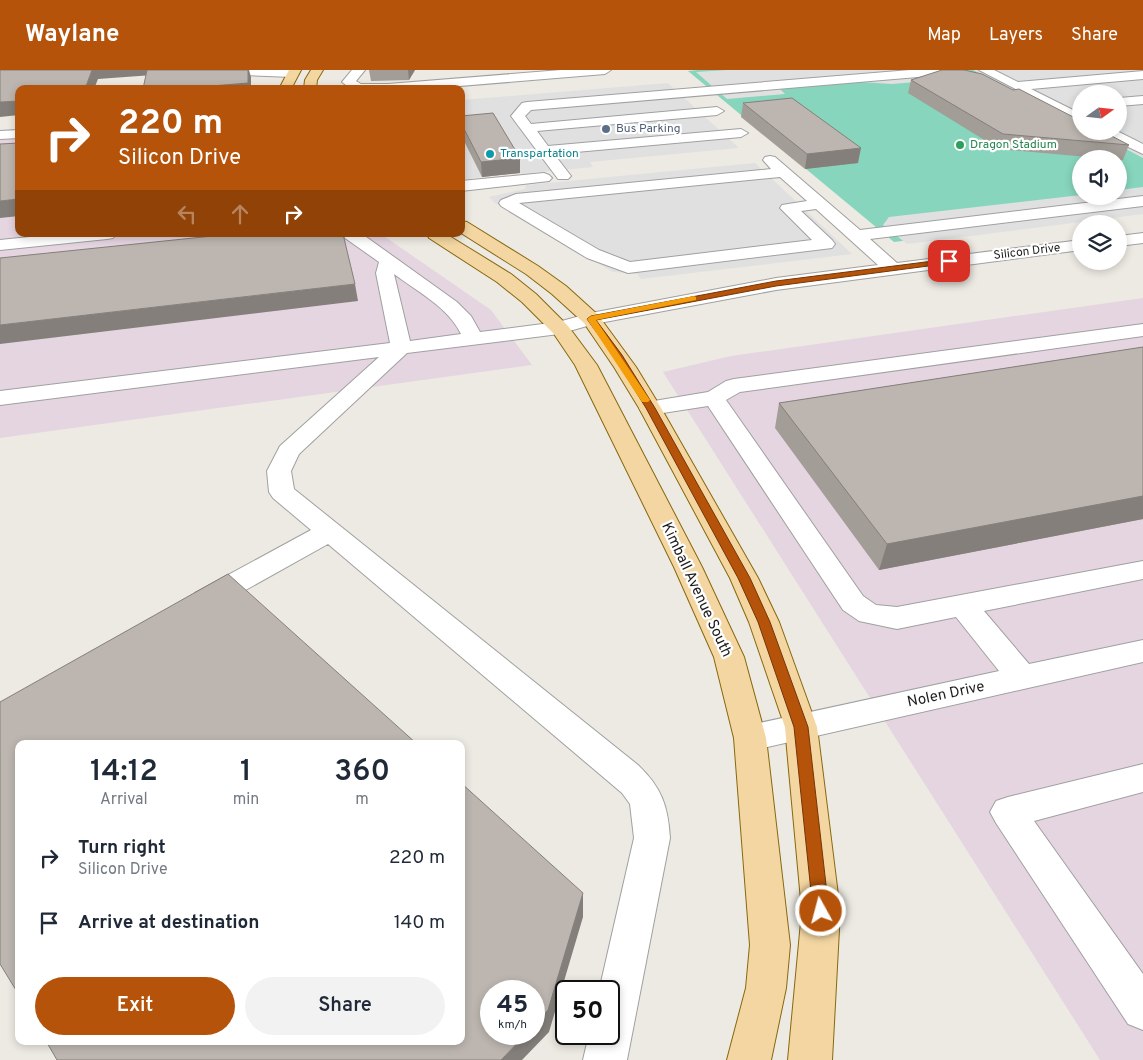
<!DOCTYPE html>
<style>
:root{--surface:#fff;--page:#f2f2f3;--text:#1f2937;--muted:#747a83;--accent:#b45309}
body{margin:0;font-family:Overpass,sans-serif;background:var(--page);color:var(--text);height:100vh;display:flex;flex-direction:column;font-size:19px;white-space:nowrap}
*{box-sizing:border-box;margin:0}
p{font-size:16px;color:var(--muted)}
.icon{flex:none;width:28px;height:28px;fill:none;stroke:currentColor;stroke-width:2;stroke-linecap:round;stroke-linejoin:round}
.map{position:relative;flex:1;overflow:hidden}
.details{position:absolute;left:15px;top:670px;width:450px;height:305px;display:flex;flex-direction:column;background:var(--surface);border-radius:10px;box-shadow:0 2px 8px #0003}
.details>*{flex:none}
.guide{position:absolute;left:15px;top:15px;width:450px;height:152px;border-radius:10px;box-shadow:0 2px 8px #0003;background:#b45309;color:#fff;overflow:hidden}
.needle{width:32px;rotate:75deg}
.buttons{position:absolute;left:1072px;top:15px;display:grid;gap:10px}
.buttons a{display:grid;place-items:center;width:55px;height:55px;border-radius:50%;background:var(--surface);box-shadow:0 2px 8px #0003;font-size:25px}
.speed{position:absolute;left:480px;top:910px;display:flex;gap:10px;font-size:25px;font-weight:700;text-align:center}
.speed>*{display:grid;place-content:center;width:65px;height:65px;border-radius:50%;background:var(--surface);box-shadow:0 2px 8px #0003;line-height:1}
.speed small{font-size:12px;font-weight:400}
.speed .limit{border:2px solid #111;border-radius:8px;background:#fff;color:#111}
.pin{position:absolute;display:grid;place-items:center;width:42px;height:42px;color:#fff;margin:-21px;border-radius:10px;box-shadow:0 2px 8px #0006}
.me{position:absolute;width:55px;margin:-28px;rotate:353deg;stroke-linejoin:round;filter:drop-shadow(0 0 4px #0008)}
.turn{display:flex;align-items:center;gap:18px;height:105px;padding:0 20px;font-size:22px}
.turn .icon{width:65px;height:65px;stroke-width:2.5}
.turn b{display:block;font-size:35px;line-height:42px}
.lanes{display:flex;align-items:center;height:48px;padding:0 20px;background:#0003;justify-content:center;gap:25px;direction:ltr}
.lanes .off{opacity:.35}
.eta{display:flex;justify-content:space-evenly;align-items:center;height:85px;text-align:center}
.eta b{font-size:30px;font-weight:600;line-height:35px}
.primary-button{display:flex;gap:10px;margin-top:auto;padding:10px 20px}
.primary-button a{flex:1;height:58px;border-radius:30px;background:var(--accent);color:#fff;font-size:20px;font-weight:600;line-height:58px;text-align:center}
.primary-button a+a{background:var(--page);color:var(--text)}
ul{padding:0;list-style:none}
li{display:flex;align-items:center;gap:15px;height:65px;padding:0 20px}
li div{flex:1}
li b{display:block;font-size:19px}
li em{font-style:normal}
header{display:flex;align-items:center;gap:30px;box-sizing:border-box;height:70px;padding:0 25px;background:var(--accent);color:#fff}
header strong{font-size:24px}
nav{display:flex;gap:28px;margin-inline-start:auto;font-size:18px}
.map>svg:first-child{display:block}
</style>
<header>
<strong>Waylane</strong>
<nav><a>Map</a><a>Layers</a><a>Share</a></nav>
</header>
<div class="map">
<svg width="1143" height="990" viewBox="0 0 1143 990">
<rect width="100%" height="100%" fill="#edeae3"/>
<!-- industrial -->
<path fill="#e5d5e1" d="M19,59V164H381L491,240L532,295L0,368V60Z
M1143,228V990H1100L663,302L731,286Z"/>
<!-- pitch -->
<path fill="#87d5bd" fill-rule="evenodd" d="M698,0H1143V142L894,172L688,1ZM1081,24H1119V61H1081ZM1081,89H1119V126H1081Z"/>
<!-- parking -->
<path fill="#e0e0e0" d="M727,0H963L976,7L892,14L860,12L779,18L785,24L727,29L696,2Z
M973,0H1143V88L1092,61H1119V24H1081V56Z
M668,13L739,78L590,92L593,97L521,104L494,57L461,60V30Z
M461,65L482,107L461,110Z
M755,93L852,184L641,209L637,204L613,202L495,133L489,127L525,119L526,115Z
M1143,117V144L907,174L883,155L889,147L1081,125V126H1119V120Z"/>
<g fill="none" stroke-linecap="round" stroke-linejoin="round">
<!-- minor casing -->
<g stroke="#a0a0a0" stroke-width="2">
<path id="minor" d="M213,0H294L298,3L292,7L219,4Z
M352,0H365L356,11L361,14H388L561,0H611L605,4L424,19H351L342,12Z
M910,0H959L953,4L531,40L525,46L531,54L717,37L724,41L717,45L537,61L548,76L741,59L748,63L741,67L554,84L571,106L568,109H558L511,46L522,33L527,32Z
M979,0H994L1018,12L1143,1V9L1031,19L1081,44V53Z
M1143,26V34L1119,36V28Z
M19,60V68L0,69V61Z
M1099,61H1117L1143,74V84L1101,64Z
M770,86L775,87L860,160L1143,126V136L870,169L897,193L1081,170V180L776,220L594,254L559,264L407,283L299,384L291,401L294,419L638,695C662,718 668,736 670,768L627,990H583L589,964H609V921H599L634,768L630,734L622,723L328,474L215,537L205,540L195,537L191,530L195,523L311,460L273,428L269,422L267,401L280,376L379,287L0,335V321L390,273L376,203L379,192L345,168L343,164H362L457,232L471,246L480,262L558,252L591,243L776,208L878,195L816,139L801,141L832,170L835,174L832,178L628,203L587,188L501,136L499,133L501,130L516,124L771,99L763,90L765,87ZM780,107L807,131L782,135L780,138L812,170L630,192L599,180L519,133ZM394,204C418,222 448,237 461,264L410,271Z
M544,103L549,105L552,108L549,111L461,121V111Z
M1143,163V173L1119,176V166Z
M59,164H116L113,168L107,169L0,180V170Z
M1143,254V266L740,322L726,330L863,526L876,535L897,537L1143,491V509L984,541L1029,594L1143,570V592L750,681L738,678L734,668L738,658L750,655L999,601L956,547L897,559L859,551L843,540L708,336L650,345L642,343L639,338L642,333L708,322L726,311L734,309Z
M1143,694V722L1034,751L1143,904V960L1128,954L996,753L990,742L996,731L1008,727Z"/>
</g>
<!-- major casing -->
<g stroke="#87680d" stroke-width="2">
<path id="major" d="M289,0H301L291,19H279Z
M311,0H323L317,10L316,19H304L305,10Z
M461,151L467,152L538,196L566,216L598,245L636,297L661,338L758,508L779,552L817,657L840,841L832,990H788L802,841L785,657L749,552L730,508L639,338L614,297L584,253L552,224L526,204L461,163Z
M427,164H446L511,204L536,224L568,256L597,295L702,497L744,587L766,668L790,875L786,918L771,990H727L746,918L750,875L734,668L714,587L674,497L575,295L554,264L522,232L497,212L429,168Z"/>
</g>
<!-- minor -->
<use href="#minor" fill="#fff" fill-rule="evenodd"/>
<!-- major -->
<use href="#major" fill="#f3d6a1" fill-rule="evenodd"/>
</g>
<!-- wall -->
<path fill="#a39d97" d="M369,0H415L409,10L371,11Z
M911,10L1013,20L1129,75L1123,90H1119V89H1109L999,79L908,23Z
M743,33L858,93L805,99L741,47Z
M461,46L520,88V103L482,107L461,65Z
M1143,277V449L879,500L775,358L779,333Z"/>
<!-- shaded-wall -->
<path fill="#847f7b" d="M92,0H151L153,5L98,9L94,19H85Z
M248,0H249L251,7V19H176Z
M408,0H415L409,10Z
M19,31V45L0,47V32Z
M861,78L858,93L805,99L807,84Z
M520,88V103L482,107L481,92Z
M19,129V146L0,148V131Z
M355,214L358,231L0,274V255Z
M1143,426V449L879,500L887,474Z
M583,823V847L549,962L522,990H501L526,964H534V955Z"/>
<!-- building -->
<path fill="#bdb6b0" stroke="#847f7b" d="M0,0H92L85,19H19V31L0,32Z
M147,0H248V13L176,19H143Z
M942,0H964L982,4L1013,20L1019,19L1081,51V61H1102L1129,75L1003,64L911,10Z
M792,28L861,78L807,84L743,33Z
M493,43L520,88L481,92L461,53V46Z
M19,73V129L0,131V74Z
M232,164H343L355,214L0,255V188Z
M1143,277V426L887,474L779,333Z
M228,504L417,674H19V925L0,894V632Z
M461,713L583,823L548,940L534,955V921H491V964H526L501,990H57L46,971H461Z"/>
<!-- route -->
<path fill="#b45309" stroke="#753606" d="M949,189L951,190V193L776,216L596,250L622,285L655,338L750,508L770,552L808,657L829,841L826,847L821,849L815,847L813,841L794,657L758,552L738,508L646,338L613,285L587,249L591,246L776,211Z"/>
<!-- slow -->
<path fill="#f59e0b" d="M694,226L696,227V230L596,250L650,330L648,332H642L587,249L591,246Z"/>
<!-- markers -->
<circle fill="#5c6f8a" stroke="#fff" stroke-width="2" cx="606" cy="59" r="5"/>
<circle fill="#2e9e5b" stroke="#fff" stroke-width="2" cx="960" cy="75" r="5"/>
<circle fill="#0f9aa8" stroke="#fff" stroke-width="2" cx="490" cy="84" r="5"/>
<g text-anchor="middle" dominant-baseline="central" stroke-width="4.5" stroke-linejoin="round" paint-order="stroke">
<!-- far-service labels -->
<g font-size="12" fill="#4e5e75" stroke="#fff" text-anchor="start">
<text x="616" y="59">Bus Parking</text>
</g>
<!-- far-leisure labels -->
<g font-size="12" fill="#27864d" stroke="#fff" text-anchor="start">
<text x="970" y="75">Dragon Stadium</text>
</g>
<!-- far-culture labels -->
<g font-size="12" fill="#0d838f" stroke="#fff" text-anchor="start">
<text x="500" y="84">Transpartation</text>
</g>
<!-- far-street labels -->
<g font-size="12" fill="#1c1c1c" stroke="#fff">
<text transform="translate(1027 182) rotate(-7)">Silicon Drive</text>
</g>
<!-- street labels -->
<g font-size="15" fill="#1c1c1c" stroke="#fff">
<text transform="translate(696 520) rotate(65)">Kimball Avenue South</text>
<text transform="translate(946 625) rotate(-12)">Nolen Drive</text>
</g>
</g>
</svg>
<div class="buttons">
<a><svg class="needle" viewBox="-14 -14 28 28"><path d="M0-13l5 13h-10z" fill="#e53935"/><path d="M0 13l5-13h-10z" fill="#747a83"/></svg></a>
<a><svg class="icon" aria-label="sound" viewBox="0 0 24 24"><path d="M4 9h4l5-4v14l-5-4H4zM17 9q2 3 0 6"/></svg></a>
<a><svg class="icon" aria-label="layers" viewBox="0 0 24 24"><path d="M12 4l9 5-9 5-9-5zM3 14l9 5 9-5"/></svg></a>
</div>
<div class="speed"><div>45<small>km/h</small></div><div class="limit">50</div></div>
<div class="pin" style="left:949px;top:191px;background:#d93025"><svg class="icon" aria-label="arrive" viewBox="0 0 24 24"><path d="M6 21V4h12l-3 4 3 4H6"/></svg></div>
<svg class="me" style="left:821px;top:841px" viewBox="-20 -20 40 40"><circle r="17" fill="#b45309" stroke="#fff" stroke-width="3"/><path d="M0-11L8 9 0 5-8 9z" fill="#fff"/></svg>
<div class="guide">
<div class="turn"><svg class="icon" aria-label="right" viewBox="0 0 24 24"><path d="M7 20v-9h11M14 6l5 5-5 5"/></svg><div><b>220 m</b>Silicon Drive</div></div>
<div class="lanes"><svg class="icon off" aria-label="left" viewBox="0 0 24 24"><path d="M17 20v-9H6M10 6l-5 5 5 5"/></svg><svg class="icon off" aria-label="ahead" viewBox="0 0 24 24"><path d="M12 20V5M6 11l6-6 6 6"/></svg><svg class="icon" aria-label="right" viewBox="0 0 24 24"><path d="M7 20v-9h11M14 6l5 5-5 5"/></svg></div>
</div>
<section class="details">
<div class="eta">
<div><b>14:12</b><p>Arrival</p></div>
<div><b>1</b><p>min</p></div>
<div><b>360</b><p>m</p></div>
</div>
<ul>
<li><svg class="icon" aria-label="right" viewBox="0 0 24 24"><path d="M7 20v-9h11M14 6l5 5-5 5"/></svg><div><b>Turn right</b><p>Silicon Drive</p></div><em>220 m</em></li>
<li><svg class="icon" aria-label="arrive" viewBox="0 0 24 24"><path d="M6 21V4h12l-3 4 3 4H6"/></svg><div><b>Arrive at destination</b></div><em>140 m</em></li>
</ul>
<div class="primary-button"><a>Exit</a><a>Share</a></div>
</section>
</div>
